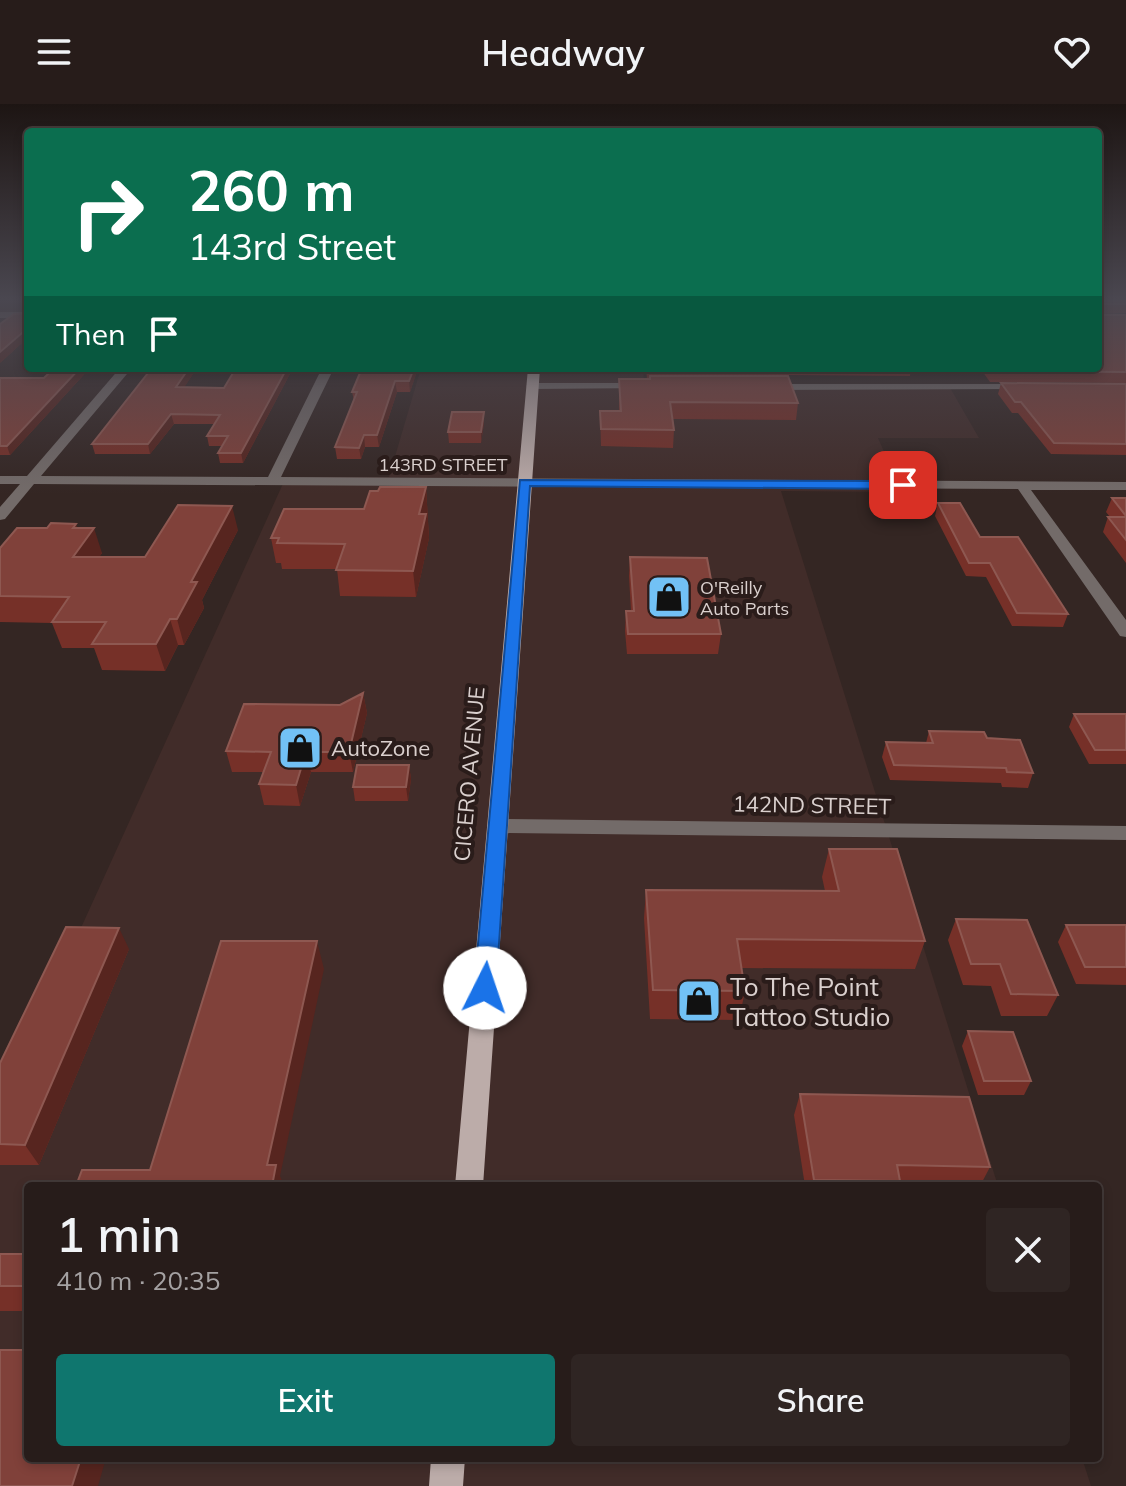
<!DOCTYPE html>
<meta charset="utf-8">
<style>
:root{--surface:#271c1a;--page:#2f2523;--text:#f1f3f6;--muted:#a4a1a2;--line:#433a39;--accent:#0f766e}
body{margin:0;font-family:Mulish,sans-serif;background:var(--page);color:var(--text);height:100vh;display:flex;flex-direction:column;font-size:30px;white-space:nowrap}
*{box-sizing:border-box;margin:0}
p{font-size:26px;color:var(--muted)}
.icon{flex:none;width:44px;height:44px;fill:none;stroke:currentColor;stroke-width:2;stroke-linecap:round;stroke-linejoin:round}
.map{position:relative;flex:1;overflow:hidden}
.drawer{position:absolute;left:24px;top:1078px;width:1078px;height:280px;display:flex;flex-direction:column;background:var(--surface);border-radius:8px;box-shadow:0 4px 12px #0003,0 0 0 2px var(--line)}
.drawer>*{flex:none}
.top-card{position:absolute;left:24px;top:24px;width:1078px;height:244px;border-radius:8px;box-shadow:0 4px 12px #0003,0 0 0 2px var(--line);background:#0b6e4f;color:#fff;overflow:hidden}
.pin{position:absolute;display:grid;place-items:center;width:68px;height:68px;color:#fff;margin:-34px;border-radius:16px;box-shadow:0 4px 12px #0006}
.me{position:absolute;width:88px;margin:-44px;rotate:4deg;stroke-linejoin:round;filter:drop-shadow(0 0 6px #0008)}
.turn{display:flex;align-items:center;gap:28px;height:168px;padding:0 32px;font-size:36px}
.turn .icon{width:104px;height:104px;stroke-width:2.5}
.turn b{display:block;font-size:56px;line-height:68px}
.then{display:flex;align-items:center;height:76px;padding:0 32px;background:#0003;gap:16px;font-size:30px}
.round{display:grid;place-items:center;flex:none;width:84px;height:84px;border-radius:8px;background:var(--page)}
.head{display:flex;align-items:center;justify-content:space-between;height:136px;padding:0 32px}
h1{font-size:48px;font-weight:600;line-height:60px}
.primary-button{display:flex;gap:16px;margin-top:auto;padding:16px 32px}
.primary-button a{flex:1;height:92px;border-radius:8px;background:var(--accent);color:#fff;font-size:32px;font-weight:600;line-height:92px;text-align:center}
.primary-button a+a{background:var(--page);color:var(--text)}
header{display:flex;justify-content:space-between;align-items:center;height:104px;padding:0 32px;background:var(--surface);font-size:36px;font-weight:600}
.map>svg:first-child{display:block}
</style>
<header><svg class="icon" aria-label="menu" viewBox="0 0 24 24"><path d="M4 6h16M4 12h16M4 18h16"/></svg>Headway<svg class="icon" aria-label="heart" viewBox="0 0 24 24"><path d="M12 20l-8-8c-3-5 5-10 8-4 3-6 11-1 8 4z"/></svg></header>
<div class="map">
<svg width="1126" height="1382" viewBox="0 0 1126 1382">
<rect width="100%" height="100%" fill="#342623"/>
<!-- built -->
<path fill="#412c29" d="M421,264H643L644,279L949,282L979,334H878L902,388L781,387L998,1082H28V1354H1082L1091,1382H0V1002L286,373H389Z"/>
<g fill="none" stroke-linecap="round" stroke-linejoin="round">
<!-- minor -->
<path fill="#736b69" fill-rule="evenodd" d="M0,208H28V214H0Z
M120,264H132L41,372L268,373L322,264H334L281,373L1126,378V386H1031L1126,516V533L1120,532L1018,385L34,380L5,415L0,416V403L20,380H0V372H27Z
M644,279L650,282L648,284L532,285L526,282L532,279Z
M1024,280L1028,281V285L764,286L758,283L764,280Z
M497,715L1126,722V736L497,729L490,727L487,722L490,717Z"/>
<!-- major -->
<path fill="#bcaca9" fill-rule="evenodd" d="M528,264H540L483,1082H455Z
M431,1354H465L463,1382H429Z"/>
</g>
<!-- wall -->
<path fill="#763028" d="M1098,196H1126V209L1101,210V211H1126V279L990,278L980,264H1098Z
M28,203V237H24L0,259L28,209Z
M54,264H90L10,351H0V274H44Z
M152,264H197L184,283L224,284L236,264H293L243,359H220L218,349L222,342H209L207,332L214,320H174L150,350H95L92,340Z
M418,264L410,288H397L379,343H365L361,355H337L335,343L354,297L352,288Z
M646,264H911L910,272L782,271L798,299L796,316L673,315L674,326L673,344L601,342L600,307H619V275H647Z
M1001,279L1126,280V351L1051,350L1018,309H1012L998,290Z
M484,308V319L481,339H449L448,328Z
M426,383L429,434L416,493L340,492L337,465H282L281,459H276L271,434L364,405Z
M1112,394H1126V459L1103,428L1108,413H1110L1106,408Z
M938,399L980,433L1068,510L1063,523L1012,522L986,473L966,472L935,412Z
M77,424L102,449L99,453H145L238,426L202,496L204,504L184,541H178L165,567L102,566L94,544H62L52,519L0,518V444Z
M630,453L721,530L718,550H627L625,527L626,507H631L629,472Z
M363,589L367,609L353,668H311L300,702L264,701L259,680L263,668H232L226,647L340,601Z
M1074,610H1126V660H1089L1069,623Z
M929,627L987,634L1033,669L1028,684L1002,683L1001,679L890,676L882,653L886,638L926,639Z
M409,661L411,675L408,697H355L353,683Z
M829,745L925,837L915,865L741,864L745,887L739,916L650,915L644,814L646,786L825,787L822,773Z
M956,815L1058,891L1047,912H1001L991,882L963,881L948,836Z
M1066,821H1126V881L1076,880L1058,838Z
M129,845L39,1061H0V959Z
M968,927L1031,977L1024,991H978L962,942Z
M800,990L990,1063L980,1082H805L794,1011Z
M28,1143V1207H0V1150H25Z"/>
<!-- shaded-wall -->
<path fill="#57251f" d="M22,229L24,237L0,259V248Z
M80,264H90L10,351L7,342Z
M189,264H197L178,293L176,283Z
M287,264H293L243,359L241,349Z
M414,264H418L410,288L409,277Z
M395,277L397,288L379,343L377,331Z
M484,308V319L481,339V328Z
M171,310L174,320L150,350L148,340Z
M364,331L365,343L361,355L359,344Z
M426,383L429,434L416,493L413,467L419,410Z
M232,402L238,426L202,496L204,504L184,541L177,515L191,478Z
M76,420L83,440L94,424L102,449L82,478L73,453V424Z
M170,515L178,541L165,567L156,540Z
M363,589L367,609L353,668L349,648Z
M306,648L311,668L300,702L296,681Z
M409,661L411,675L408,697L406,683Z
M119,824L129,845L39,1061L25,1041Z
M317,837L324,865L280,1072L284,1082H272L267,1061Z
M81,1354H106L98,1382H72Z"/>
<!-- building -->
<path fill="#80413a" stroke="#8e5851" stroke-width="2" d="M1098,196H1126V200H1099L1101,211H1126V268L992,267L990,264H1098Z
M28,203V229H22L0,248V220L14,210L28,209Z
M54,264H80L7,342H0V274H44Z
M152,264H189L176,283L224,284L236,264H287L241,349H218L228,332H207L220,311L171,310L148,340H92Z
M362,264H414L409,277H395L377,331H364L359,344L335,343L357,288H352Z
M648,264H783V266H648Z
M650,272H788L798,299L670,298L674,326L601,325L600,307H621L619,275H650Z
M1001,279L1126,280V340L1054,339L1021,298H1015Z
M452,308H484L481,328H448Z
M380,383H426L419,410H426L413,467L336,466L345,440L277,439L279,434H271L284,405H364L370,387H378Z
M1112,394H1126V412Z
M938,399H960L980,433H1018L1068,510L1017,509L990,459H969Z
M178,401L232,402L191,478H197L177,515H170L156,540H92L106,518H52L69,493L0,492V444L17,424H47L51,419L76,420L73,424H94L73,453H145Z
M1108,413H1126V436Z
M630,453L707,454L721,530H628L626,507H634Z
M363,589L349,648H306L296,681L259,680L271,648L226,647L244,600L340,601Z
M1074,610H1126V646H1095Z
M929,627L984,628L987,634L1020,636L1033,669L1007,668L1006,664L894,661L886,638L933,639Z
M357,661H409L406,683H353Z
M829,745H897L925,837L737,835L745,887L653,886L646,786L839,787Z
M956,815L1027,816L1058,891L1011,890L1000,860H971Z
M1066,821H1126V863H1085Z
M66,823L119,824L25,1041L0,1040V959Z
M221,837H317L267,1061H276L272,1082H76L82,1066H150Z
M968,927L1013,928L1031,977H984Z
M800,990L969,993L990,1063L897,1061L900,1077L814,1076Z
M28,1143V1182H0V1150H25Z
M0,1246H28V1354H81L72,1382H0Z"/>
<!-- sky -->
<linearGradient id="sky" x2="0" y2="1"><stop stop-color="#1d1513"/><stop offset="0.5" stop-color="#4a4750"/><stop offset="1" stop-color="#4a4750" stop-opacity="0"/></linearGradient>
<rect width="1126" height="390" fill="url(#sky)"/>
<!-- route -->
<path fill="#1a73e8" stroke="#114b97" stroke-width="2" d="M520,376L903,377L910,381L903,385L530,382L496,884L493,890L485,893L477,890L474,884Z"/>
<!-- icons -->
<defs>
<g id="shop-square" transform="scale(2.3)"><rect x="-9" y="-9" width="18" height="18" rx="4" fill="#72c1f5" stroke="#2a1c1a"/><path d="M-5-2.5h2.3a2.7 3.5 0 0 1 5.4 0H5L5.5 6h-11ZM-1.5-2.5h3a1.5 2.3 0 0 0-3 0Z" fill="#111"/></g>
</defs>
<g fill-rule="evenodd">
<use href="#shop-square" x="669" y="493"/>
<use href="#shop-square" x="300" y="644"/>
<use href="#shop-square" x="699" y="897"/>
</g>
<g text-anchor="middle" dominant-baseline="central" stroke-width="8" stroke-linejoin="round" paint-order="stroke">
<!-- far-street labels -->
<g font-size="18" fill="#dad0ce" stroke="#2a1c1a">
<text x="443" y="360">143RD STREET</text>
</g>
<!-- far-poi labels -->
<g font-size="18" fill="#dad0ce" stroke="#2a1c1a" text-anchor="start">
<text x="700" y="483">O'Reilly<tspan x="700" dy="21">Auto Parts</tspan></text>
</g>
<!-- poi labels -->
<g font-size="22" fill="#dad0ce" stroke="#2a1c1a" text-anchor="start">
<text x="331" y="644">AutoZone</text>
</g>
<!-- street labels -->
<g font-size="22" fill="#dad0ce" stroke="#2a1c1a">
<text transform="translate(469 670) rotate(-85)">CICERO AVENUE</text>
<text transform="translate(812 701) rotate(1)">142ND STREET</text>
</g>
<!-- near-poi labels -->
<g font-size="26" fill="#dad0ce" stroke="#2a1c1a" text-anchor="start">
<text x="730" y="882">To The Point<tspan x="730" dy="30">Tattoo Studio</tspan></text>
</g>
</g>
</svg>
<div class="pin" style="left:903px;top:381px;background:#d93025"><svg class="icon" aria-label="arrive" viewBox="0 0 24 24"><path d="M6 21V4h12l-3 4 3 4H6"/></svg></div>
<svg class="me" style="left:485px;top:884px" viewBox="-20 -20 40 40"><circle r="19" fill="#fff"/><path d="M0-13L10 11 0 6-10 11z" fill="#1a73e8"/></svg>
<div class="top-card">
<div class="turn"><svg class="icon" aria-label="right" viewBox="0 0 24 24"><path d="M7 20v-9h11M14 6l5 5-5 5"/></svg><div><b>260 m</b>143rd Street</div></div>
<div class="then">Then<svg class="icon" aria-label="arrive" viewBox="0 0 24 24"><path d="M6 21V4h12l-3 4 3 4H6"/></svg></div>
</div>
<section class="drawer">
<div class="head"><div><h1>1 min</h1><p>410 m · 20:35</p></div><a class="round"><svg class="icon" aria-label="close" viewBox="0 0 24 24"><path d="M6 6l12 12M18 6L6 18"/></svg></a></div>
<div class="primary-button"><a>Exit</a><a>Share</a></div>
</section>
</div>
